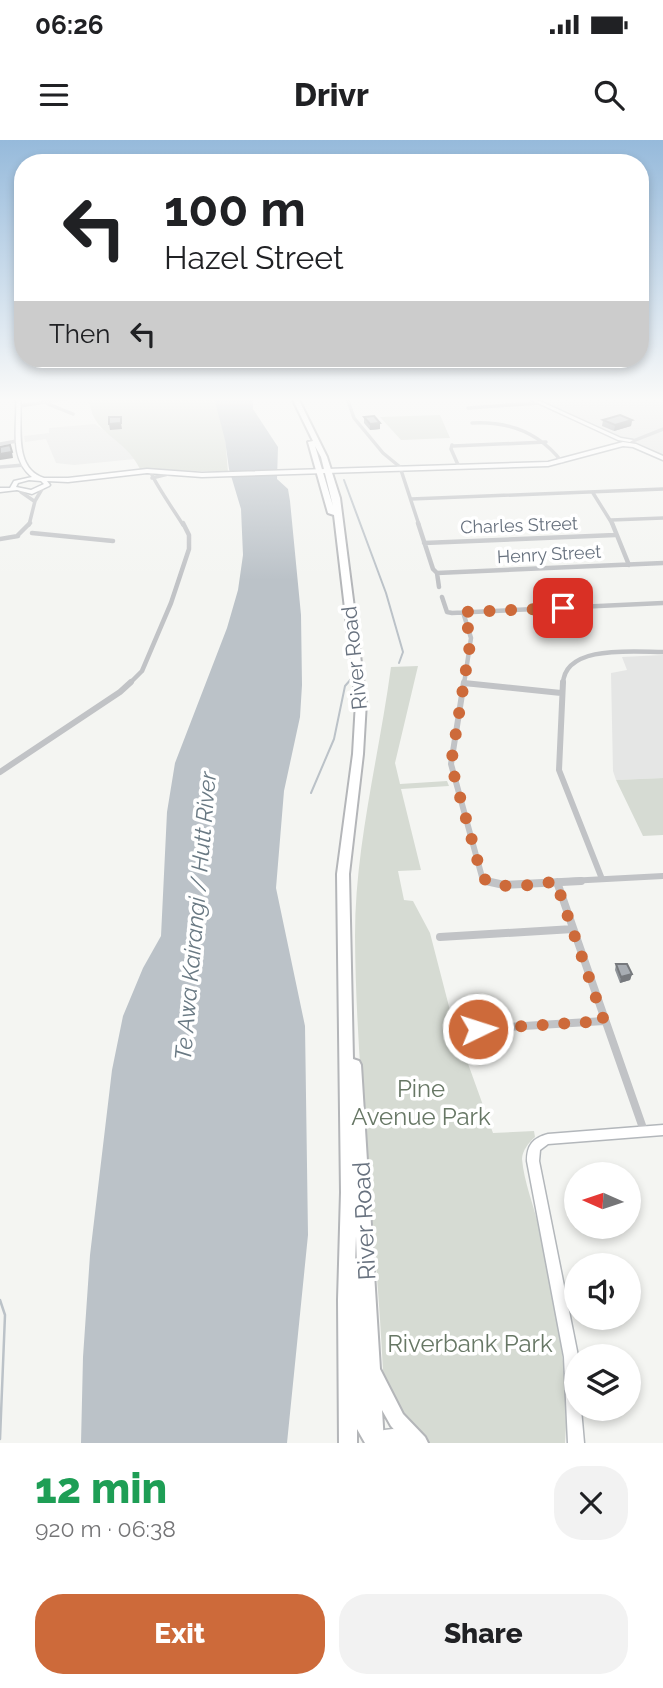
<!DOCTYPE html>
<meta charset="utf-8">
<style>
:root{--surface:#fff;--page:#f2f2f2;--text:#202124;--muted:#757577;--accent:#cd6a3a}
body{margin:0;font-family:Raleway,sans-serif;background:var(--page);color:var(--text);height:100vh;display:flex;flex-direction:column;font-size:26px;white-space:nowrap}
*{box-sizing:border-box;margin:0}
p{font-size:23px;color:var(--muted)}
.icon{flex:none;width:38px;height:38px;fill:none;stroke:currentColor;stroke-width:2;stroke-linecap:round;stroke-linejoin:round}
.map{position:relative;height:1303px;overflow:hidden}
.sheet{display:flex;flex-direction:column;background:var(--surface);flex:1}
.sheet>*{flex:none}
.banner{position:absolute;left:14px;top:14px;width:635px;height:214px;border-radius:28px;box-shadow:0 4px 10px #0003;background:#fff;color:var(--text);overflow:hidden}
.needle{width:46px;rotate:273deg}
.tools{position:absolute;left:564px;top:1022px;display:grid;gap:14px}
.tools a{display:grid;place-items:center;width:77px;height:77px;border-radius:50%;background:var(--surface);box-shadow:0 4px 10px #0003;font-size:35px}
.pin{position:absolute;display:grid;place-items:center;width:60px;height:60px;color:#fff;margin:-30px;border-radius:14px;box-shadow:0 4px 10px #0006}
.me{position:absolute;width:77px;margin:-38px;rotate:86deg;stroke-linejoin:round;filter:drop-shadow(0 0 5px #0008)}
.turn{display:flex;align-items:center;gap:24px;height:147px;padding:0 35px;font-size:32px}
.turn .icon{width:91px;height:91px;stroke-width:2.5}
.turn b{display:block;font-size:49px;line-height:60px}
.then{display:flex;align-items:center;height:66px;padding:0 35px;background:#0003;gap:14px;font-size:26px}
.round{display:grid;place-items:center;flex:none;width:74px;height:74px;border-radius:28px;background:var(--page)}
.headline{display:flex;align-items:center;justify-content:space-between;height:119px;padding:0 35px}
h1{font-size:42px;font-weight:800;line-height:52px;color:#1e9e55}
.button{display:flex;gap:14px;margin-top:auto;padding:14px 35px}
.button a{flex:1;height:80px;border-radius:28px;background:var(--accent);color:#fff;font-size:28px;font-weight:800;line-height:80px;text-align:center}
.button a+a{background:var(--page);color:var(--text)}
.status{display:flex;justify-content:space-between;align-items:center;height:49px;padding:0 35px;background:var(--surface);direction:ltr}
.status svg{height:19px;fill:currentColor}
header{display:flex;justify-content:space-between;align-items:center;height:91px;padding:0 35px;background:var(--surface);font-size:32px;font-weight:800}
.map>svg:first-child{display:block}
</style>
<div class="status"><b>06:26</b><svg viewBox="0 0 49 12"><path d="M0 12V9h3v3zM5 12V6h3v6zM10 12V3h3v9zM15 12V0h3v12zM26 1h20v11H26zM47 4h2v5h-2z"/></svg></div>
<header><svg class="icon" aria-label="menu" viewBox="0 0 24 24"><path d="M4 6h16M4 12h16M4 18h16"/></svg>Drivr<svg class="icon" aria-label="search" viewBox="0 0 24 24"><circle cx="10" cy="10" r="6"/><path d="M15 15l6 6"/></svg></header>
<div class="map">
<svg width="663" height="1303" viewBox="0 0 663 1303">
<rect width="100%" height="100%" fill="#f4f5f2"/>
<!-- built -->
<path fill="#e5e6e5" d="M663,258V318L634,305L633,301L623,300L536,259Z
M95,284L123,304L135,319L74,325L56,323L46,299L25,302L24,296L49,293V288Z
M663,515V638L616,640L613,631L611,533L627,530L622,517Z"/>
<!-- green -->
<path fill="#d6dbd3" d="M89,258H215L225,296L228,332L140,329C124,296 91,295 89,258Z
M440,275L450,298L401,300L380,277Z
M418,526L395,623L400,644L447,641L449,646L401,649L421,730L398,731L404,760L413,761L430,793L453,882L493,993L534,991L535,997C529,1002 522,1011 522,1019C524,1042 534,1066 539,1088C553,1157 571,1232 565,1303H425L392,1262L383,1231C376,1086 356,941 355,796C355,705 379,617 391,527Z
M663,638V695L643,696L616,640Z"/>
<!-- water -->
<path fill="#bbc2c8" d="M214,258H253V269L278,307L277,339L288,349L290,361L301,475L302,545L300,577L284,651L276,748L305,886L308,1095L287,1303H81L83,1217L90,1115L112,930L123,876L143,828L161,796L167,672L175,623L227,488L238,450L243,415L241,369L229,329L225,300Z"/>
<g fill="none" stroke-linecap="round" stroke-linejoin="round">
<!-- stream-far1 -->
<path stroke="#bbc2c8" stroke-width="2" d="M344,340L386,453L403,512L399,523
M311,653L334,599L345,546L352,538"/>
<!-- stream -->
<path stroke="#bbc2c8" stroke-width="2.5" d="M0,1160L5,1175L0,1299"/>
<!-- secondary casing -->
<g stroke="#b3b7bb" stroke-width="3">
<path id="secondary" d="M16,258H20C23,284 12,328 44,338H68L147,329L202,333L548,322L623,302L636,304L663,316V320L633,307L623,306L548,326L202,337L147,333L68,342L47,341L50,345L49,346L32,354L17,350L0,352V348H10L14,341L32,337C8,318 18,284 16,258ZM29,340L41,341L44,344L31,350L16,347L18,343Z
M527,258H533L621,298L633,300L630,302L618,300Z
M663,985V995L548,1004L540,1010L539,1021L578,1216H576V1269H581L584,1303H568L564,1217L527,1021C527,1005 533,998 548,994Z
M393,1289L403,1291L417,1298L420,1303H368L367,1301L370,1296L384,1290Z"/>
</g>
<!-- highway casing -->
<g stroke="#b4b6b9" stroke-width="4">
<path id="highway" d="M292,258H298L327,317L340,358L366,562L363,614L349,734L353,919L359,921L361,925L380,1229L403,1274L425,1297L428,1303H406L391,1286L382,1270L384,1303H365L357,1289V1303H339L338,1160L341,1052L337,734L353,614L356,562L334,375L328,373L308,302L313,301ZM315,306L321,317L333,366ZM356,1096L357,1126L355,1125Z"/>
</g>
<!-- street-far3 -->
<path stroke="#c1c3c6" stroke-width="3.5" d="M347,258L354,278L383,313L400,327L419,385
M48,264L73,274
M20,266L70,258
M468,268L539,263
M472,283C509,281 539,292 562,322
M633,301L663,289
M0,304L17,301
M452,305L451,309L459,327
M453,306L546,302
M0,327L24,325
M151,332C152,339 177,375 183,385
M152,338L172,333
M21,352L34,361
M593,353L613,385
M411,359L663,349
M611,380L663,378
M29,385L35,361L42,349"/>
<!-- street-far2 -->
<path stroke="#c1c3c6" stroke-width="4.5" d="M418,383L433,429L437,433L439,447
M612,383L629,425
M32,393L113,401
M17,396L30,383
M0,399L18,396
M424,403L615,395
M437,433L663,423
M442,457L447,472L452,473L663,463
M463,472L471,498L464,544
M464,543L471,544
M129,544L142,531L171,463L189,409V395L183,383
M563,544C564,504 635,512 663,512"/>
<!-- street-far1 -->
<path stroke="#c1c3c6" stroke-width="6" d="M464,542L451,624L482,737L489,742
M563,542L559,630L602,739
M464,543L561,553
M0,632L120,552L131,542
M550,742L663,736"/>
<!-- street -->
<path stroke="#c1c3c6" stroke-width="8" d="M486,741L504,745L581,741
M557,742L644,991
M440,797L573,789
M478,889L604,881"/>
<!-- secondary -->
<use href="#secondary" fill="#fff" fill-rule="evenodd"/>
<!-- highway -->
<use href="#highway" fill="#fff" fill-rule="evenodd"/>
</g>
<!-- wall -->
<path fill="#90959a" d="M364,277L380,289L370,290L364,283Z
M603,280H632L631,286L614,291L602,286Z
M616,824L632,834L630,840L620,843L615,830Z"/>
<!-- shaded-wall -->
<path fill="#76797d" d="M632,280L631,286L614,291L615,285Z
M121,283L122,289L110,290L109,284Z
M380,283V289L370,290V284Z
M12,312L13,318L0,320V314Z
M632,834L630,840L620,843L621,837Z"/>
<!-- building -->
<path fill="#a8adb3" stroke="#76797d" stroke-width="2" d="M620,275L632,280L615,285L603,280Z
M374,276L380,283L370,284L364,277Z
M109,277H121V283L109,284Z
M10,305L12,312L0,314V307Z
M616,824H627L632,834L621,837Z"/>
<!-- sky -->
<linearGradient id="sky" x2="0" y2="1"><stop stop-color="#96badb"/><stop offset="0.59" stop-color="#fafaf9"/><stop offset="1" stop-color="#fafaf9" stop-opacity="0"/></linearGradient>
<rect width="663" height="440" fill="url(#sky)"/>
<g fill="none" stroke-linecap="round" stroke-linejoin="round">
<!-- route -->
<path stroke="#cd6a3a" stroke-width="12" stroke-dasharray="0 21.6" d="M478,889L604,881L556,742C535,743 499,753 482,737L451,624L471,498L463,472L563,468"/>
</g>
<g text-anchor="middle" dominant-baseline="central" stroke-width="7" stroke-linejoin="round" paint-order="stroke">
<!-- far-street labels -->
<g font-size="18" fill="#68727f" stroke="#fff">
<text transform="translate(519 385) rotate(-2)">Charles Street</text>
<text transform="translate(549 414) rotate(-3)">Henry Street</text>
</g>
<!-- street labels -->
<g font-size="21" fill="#68727f" stroke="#fff">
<text transform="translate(354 518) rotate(-96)">River Road</text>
</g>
<!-- water labels -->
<g font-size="23" font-style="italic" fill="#697983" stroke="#fff">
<text transform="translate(195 776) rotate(-85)">Te Awa Kairangi / Hutt River</text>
</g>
<!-- near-park labels -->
<g font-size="24" fill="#677765" stroke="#fff">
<text x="421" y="948">Pine<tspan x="421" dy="28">Avenue Park</tspan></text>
<text x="470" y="1203">Riverbank Park</text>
</g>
<!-- near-street labels -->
<g font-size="24" fill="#68727f" stroke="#fff">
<text transform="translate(364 1081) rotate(-93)">River Road</text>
</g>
</g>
</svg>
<div class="tools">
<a><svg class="needle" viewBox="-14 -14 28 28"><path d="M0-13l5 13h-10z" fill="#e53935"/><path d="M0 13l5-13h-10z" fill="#757577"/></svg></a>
<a><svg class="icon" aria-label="sound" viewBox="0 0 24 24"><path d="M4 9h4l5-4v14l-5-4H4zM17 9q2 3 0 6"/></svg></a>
<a><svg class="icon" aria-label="layers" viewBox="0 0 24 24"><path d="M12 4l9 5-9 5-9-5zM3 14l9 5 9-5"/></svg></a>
</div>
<div class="pin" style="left:563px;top:468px;background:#d93025"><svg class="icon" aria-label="arrive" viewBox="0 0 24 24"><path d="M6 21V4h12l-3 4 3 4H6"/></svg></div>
<svg class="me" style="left:478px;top:889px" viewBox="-20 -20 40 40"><circle r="17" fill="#cd6a3a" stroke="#fff" stroke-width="3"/><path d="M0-11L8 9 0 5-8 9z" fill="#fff"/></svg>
<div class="banner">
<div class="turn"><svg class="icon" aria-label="left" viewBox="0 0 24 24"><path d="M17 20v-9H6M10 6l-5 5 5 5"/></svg><div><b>100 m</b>Hazel Street</div></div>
<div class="then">Then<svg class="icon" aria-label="left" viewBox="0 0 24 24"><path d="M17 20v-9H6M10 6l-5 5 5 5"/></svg></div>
</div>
</div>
<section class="sheet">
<div class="headline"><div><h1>12 min</h1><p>920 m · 06:38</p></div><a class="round"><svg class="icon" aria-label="close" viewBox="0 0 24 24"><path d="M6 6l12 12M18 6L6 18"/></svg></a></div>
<div class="button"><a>Exit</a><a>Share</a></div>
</section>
